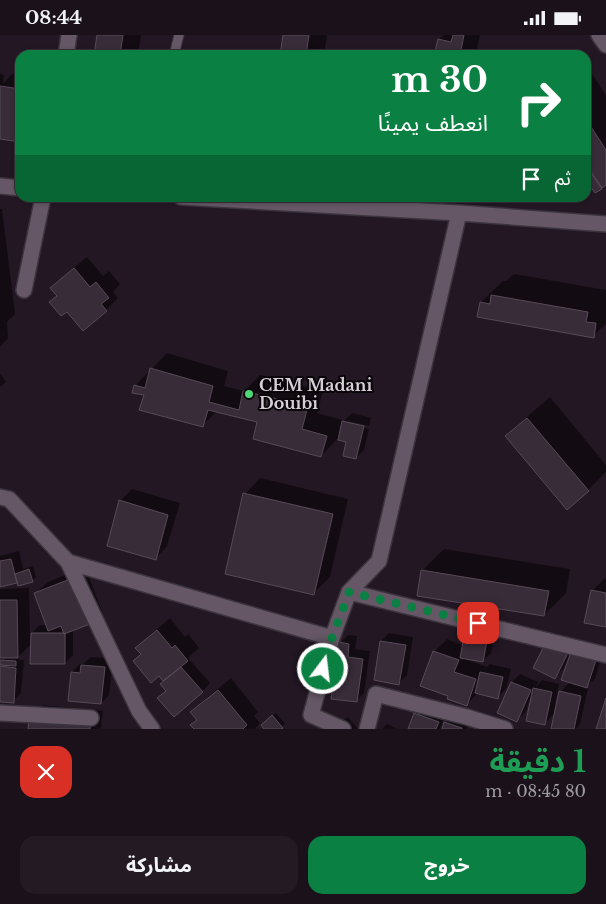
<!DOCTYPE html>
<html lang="ar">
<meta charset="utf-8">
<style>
:root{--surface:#1a111a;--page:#231a23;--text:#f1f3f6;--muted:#9f9da2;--line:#383139;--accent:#0b8043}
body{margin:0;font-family:"Libre Baskerville","Noto Sans Arabic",serif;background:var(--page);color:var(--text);direction:rtl;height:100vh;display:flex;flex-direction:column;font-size:19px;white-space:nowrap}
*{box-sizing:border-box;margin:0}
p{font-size:16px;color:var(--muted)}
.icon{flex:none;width:28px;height:28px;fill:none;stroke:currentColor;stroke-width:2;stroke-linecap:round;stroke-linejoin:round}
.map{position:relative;height:694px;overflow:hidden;direction:ltr}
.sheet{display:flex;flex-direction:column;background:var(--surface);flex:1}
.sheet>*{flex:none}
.hud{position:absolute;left:15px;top:15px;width:576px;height:152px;border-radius:15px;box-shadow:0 1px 4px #0004,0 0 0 1px var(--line);direction:rtl;background:#0b8043;color:#fff;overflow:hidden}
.pin{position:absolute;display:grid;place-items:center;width:42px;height:42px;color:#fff;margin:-21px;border-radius:10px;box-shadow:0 2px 8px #0006}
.me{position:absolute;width:55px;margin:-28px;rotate:15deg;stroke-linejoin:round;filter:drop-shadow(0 0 4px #0008)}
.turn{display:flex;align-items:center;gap:18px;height:105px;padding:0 20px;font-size:22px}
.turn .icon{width:65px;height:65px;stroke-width:2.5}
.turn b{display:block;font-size:35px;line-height:42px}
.then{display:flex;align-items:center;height:48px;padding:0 20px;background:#0003;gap:10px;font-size:19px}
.round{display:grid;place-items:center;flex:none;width:52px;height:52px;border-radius:15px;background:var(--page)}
.overview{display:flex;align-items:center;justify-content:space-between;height:85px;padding:0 20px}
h1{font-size:30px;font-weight:700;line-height:38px;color:#1e9e55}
.cta{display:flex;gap:10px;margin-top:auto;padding:10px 20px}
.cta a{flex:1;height:58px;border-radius:15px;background:var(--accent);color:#fff;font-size:20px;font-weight:700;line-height:58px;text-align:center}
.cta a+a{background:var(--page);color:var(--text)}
.status{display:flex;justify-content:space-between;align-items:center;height:35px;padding:0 25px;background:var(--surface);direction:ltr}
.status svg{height:14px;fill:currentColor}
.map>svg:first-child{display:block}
</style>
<div class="status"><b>08:44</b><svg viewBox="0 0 49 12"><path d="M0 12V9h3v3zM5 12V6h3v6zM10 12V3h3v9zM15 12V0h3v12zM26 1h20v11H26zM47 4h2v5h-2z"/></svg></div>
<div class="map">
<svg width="606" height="694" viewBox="0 0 606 694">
<rect width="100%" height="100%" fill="#221723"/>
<!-- shadow -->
<path fill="#0007" d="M98,0H141L138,20H95Z
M284,0H327L324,20H282Z
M444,0H480L476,20H436L439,4Z
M586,30L606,60V149L596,156L586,137L591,134L586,126Z
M0,39L4,40L3,49L12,39L20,40V106L0,103Z
M0,174H2L15,279L7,287L8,303L0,312Z
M87,222L103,241L109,236L120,249L113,257L118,263L106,275H67L51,267L58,260L52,253L64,241Z
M514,239L606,255V289L593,301L481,267L503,246H506Z
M167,318L228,336L224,351L244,356L260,340L323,356L317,378L342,385L341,389L352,378L371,383L369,391L348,386V388L369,394L364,415L356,423L347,406L337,404L321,421L258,386L217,376L203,390L146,359L135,351Z
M0,338L6,347L0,352Z
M550,362L606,430V437L588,455L507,401L529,380Z
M260,443L348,464L330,542L314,558L245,459Z
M132,454L180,468L167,511L155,524L120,466Z
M444,514L570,534L566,558L544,580L422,536Z
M19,516L23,534L33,531L36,542L32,546L18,545L16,547L0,551V521Z
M85,532L102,576L90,588L73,594V620L65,628L32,608L17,623H19V625H24L21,658L13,666L0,665V554L29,553L30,600L40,590H47L35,559L48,547Z
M604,544H606V591L592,556Z
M170,583L185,602L188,599L199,613L188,623L210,648L202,657L167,655L173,639L142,619L137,613L149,601Z
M497,587L491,618L483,626L466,623L465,624L487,632L490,629L511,634L506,654L498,662L478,658L466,670L434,617L447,604L464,611Z
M389,598L413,602L407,640L399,648L381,606Z
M556,598L576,608L604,614L595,644L586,652L588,653L580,689L576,694H556L560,657L570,647V624H568L563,634L555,642L548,606Z
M348,600L357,601L355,614L370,616L364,658L356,666L340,608Z
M91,622L113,624L109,660L101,668L72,637L80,629H83Z
M520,639L538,647L536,652L542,645L559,649L554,677H556L545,688L531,662L525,677L517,685L512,647Z
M231,643L258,677L254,681L260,688L255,694H195L192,690L198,684L192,677L204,665Z
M43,670L103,676L101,692L99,694H30L31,682Z
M423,670L446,678L440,694H410L415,679Z
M276,678L285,689L280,694H266V686Z
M453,680L470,685L467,694H443L445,688Z
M348,682L358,694H335L344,685Z
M387,689L396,693L395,694H382Z"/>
<!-- building -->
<path fill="#392c39" stroke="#584a58" d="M97,0H123L120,20H94Z
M283,0H309L306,20H280Z
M453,0H464L460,20H434L438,4L451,7Z
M0,51L20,54V107L0,104Z
M586,84L606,115V150L602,153L586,129Z
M589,135L602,154L595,158L586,145V137Z
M74,233L90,252L96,247L109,263L101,269L107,276L83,296L67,277L61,281L49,267L57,261L50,253Z
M491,260L588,277L586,287L596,288L594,303L477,282L480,267L490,269Z
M150,333L213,351L209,367L239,375L243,356L308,371L302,394L327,401L321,422L253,404L257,387L208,375L203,392L139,375L144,360L132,358L134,350L145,353Z
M527,383L589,456L567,475L505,401Z
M342,386L364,391L356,424L343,421L346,407L338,405Z
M243,458L333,479L314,560L225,539Z
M119,465L168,480L156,525L107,511Z
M11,524L17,548L0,552V526Z
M29,534L33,547L18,551L15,539Z
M421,535L549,556L544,581L417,561Z
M73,543L90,589L64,599L61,591L48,596L34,558Z
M591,555L606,558V592L584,588Z
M0,565H17L18,623H0Z
M466,591L489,595L483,627L460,623Z
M157,595L172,613L175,610L188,626L163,646L159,641L151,648L133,626L141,619L135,613Z
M31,598H65V629H30Z
M547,605L569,616L555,644L533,633Z
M380,606L406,610L399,650L374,645Z
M339,607L349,609L348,622L363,624L357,667L331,664Z
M572,614L597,622L587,653L561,645Z
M433,616L459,625L454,637L476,644L467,671L447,664L448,661L420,651Z
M0,625L16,626V631L0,630Z
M81,630L105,632L101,669L68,666L71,637L80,638Z
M0,631L16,633L14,668L0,667Z
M181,632L203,657L174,682L157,663L166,656L160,649Z
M480,637L503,642L498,664L475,658Z
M511,647L531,655L517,687L497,678Z
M533,653L552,657L545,690L526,686Z
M218,655L247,690L243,694H194L190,690L197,685L190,677Z
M559,656L581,661L574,694H551Z
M606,663V694H596Z
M414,678L439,687L436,694H408Z
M272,680L283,693L282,694H264L261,690Z
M29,682L91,687L90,694H28Z
M444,687L462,693V694H442Z"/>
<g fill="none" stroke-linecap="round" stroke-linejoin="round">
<!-- lane casing -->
<g stroke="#3c343d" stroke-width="11">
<path id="lane" d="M174,20L179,0"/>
</g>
<!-- street casing -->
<g stroke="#3c343d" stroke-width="18">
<path id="street" d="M599,0L606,10
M66,20L69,0
M0,151L20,153
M181,162L459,178L606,189
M24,255L43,162
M0,462L9,464L68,527L139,676L152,694
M68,527L332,603L349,557L379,526L459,178
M349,557L606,620
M332,603L311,680L343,694
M0,678L91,683
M367,694L376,659L467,682L505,694"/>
</g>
<!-- lane -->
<use href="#lane" stroke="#655766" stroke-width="9"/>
<!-- street -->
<use href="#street" stroke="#655766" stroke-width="15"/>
</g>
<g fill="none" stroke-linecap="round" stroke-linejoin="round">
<!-- route -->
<path stroke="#0b8043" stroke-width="9" stroke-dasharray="0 16.2" d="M323,634L332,603L349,557L478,588"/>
</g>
<!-- markers -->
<circle fill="#4dd676" stroke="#090509" stroke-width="2" cx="249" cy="359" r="5"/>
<g text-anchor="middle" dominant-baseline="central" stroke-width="4" stroke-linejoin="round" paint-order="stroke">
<!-- poi labels -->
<g font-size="16" font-weight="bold" fill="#d7cfd7" stroke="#090509" text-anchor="start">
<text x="259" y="350">CEM Madani<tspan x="259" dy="18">Douibi</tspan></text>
</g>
</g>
</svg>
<div class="pin" style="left:478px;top:588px;background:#d93025"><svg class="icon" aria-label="arrive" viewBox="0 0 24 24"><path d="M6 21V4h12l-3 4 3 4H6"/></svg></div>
<svg class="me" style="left:323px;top:634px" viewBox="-20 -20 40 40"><circle r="17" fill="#0b8043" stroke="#fff" stroke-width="3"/><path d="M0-11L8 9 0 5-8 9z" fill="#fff"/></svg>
<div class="hud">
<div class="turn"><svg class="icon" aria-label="right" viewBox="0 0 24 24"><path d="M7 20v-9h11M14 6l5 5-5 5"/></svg><div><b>30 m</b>انعطف يمينًا</div></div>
<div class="then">ثم<svg class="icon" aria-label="arrive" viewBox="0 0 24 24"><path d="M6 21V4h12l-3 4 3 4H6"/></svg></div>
</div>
</div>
<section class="sheet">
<div class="overview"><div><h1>1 دقيقة</h1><p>80 m · 08:45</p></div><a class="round" style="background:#d93025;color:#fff"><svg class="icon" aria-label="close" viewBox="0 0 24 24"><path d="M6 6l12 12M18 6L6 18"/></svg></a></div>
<div class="cta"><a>خروج</a><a>مشاركة</a></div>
</section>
